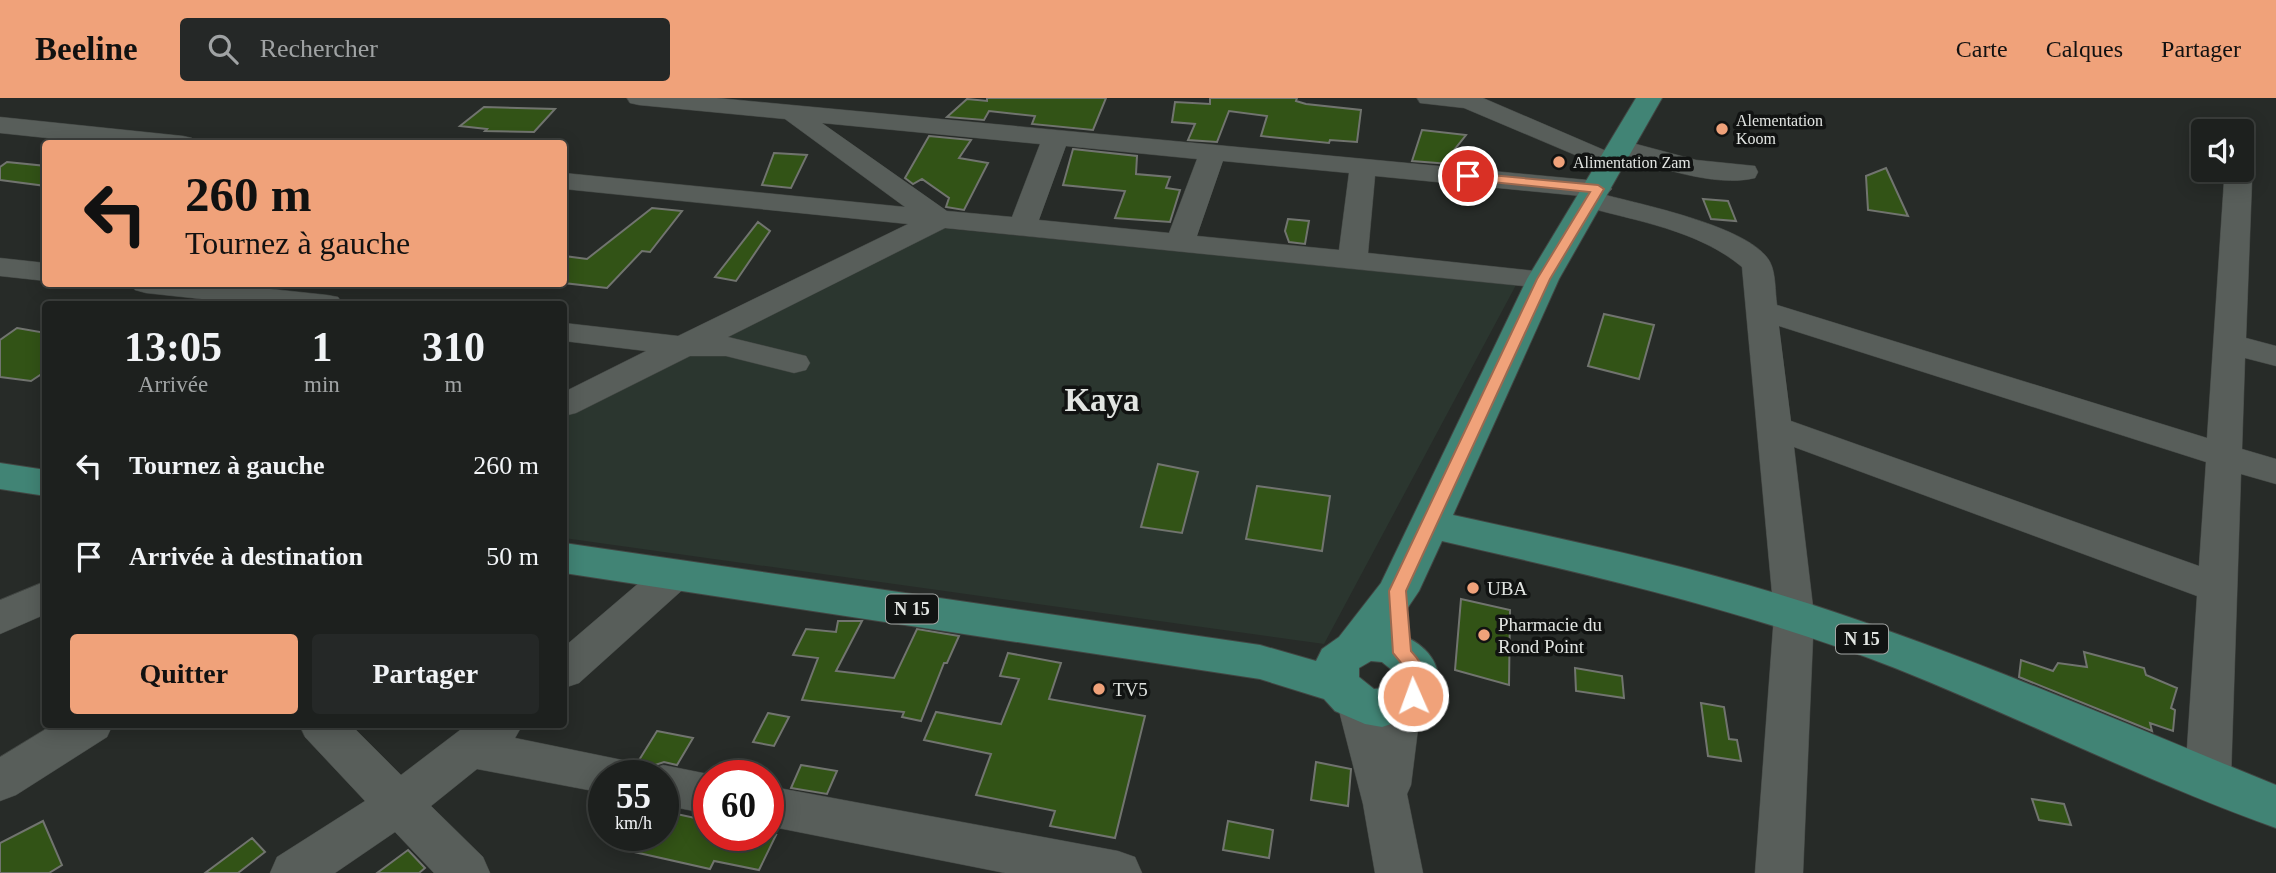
<!DOCTYPE html>
<html lang="fr">
<meta charset="utf-8">
<style>
:root{--surface:#1d201e;--page:#252827;--text:#f1f3f6;--muted:#a0a3a4;--line:#3b3e3c;--accent:#f0a27a}
body{margin:0;font-family:"Times New Roman",serif;background:var(--page);color:var(--text);height:100vh;display:flex;flex-direction:column;font-size:26px;white-space:nowrap}
*{box-sizing:border-box;margin:0}
p{font-size:23px;color:var(--muted)}
.icon{flex:none;width:38px;height:38px;fill:none;stroke:currentColor;stroke-width:2;stroke-linecap:round;stroke-linejoin:round}
.map{position:relative;flex:1;overflow:hidden}
.drawer{position:absolute;left:42px;top:203px;width:525px;height:427px;display:flex;flex-direction:column;background:var(--surface);border-radius:7px;box-shadow:0 4px 18px #0003,0 0 0 2px var(--line)}
.drawer>*{flex:none}
.banner{position:absolute;left:42px;top:42px;width:525px;height:147px;border-radius:7px;box-shadow:0 4px 18px #0003,0 0 0 2px var(--line);background:#f0a27a;color:#111;overflow:hidden}
.tools{position:absolute;left:2191px;top:21px;display:grid;gap:14px}
.tools a{display:grid;place-items:center;width:63px;height:63px;border-radius:7px;background:var(--surface);box-shadow:0 4px 18px #0003,0 0 0 2px var(--line);font-size:35px}
.speed{position:absolute;left:588px;top:662px;display:flex;gap:14px;font-size:35px;font-weight:700;text-align:center}
.speed>*{display:grid;place-content:center;width:91px;height:91px;border-radius:50%;background:var(--surface);box-shadow:0 4px 18px #0003,0 0 0 2px var(--line);line-height:1}
.speed small{font-size:18px;font-weight:400}
.speed .limit{border:10px solid #d22;background:#fff;color:#111}
.pin{position:absolute;display:grid;place-items:center;width:60px;height:60px;color:#fff;margin:-30px;border:4px solid #fff;border-radius:50%;box-shadow:0 2px 7px #0007}
.me{position:absolute;width:77px;margin:-38px;rotate:358deg;stroke-linejoin:round;filter:drop-shadow(0 0 5px #0008)}
.turn{display:flex;align-items:center;gap:24px;height:147px;padding:0 28px;font-size:32px}
.turn .icon{width:91px;height:91px;stroke-width:2.5}
.turn b{display:block;font-size:49px;line-height:60px}
.eta{display:flex;justify-content:space-evenly;align-items:center;height:119px;text-align:center}
.eta b{font-size:42px;font-weight:700;line-height:49px}
.action{display:flex;gap:14px;margin-top:auto;padding:14px 28px}
.action a{flex:1;height:80px;border-radius:7px;background:var(--accent);color:#111;font-size:28px;font-weight:700;line-height:80px;text-align:center}
.action a+a{background:var(--page);color:var(--text)}
ul{padding:0;list-style:none}
li{display:flex;align-items:center;gap:21px;height:91px;padding:0 28px}
li div{flex:1}
li b{display:block;font-size:26px}
li em{font-style:normal}
header{display:flex;align-items:center;gap:42px;box-sizing:border-box;height:98px;padding:0 35px;background:var(--accent);color:#111}
header strong{font-size:33px}
nav{display:flex;gap:38px;margin-inline-start:auto;font-size:24px}
.search{width:490px;height:63px;background:var(--page);display:flex;align-items:center;gap:18px;box-sizing:border-box;padding:0 24px;border-radius:7px;color:var(--muted);font-size:26px}
.map>svg:first-child{display:block}
</style>
<header>
<strong>Beeline</strong>
<div class="search"><svg class="icon" aria-label="search" viewBox="0 0 24 24"><circle cx="10" cy="10" r="6"/><path d="M15 15l6 6"/></svg>Rechercher</div>
<nav><a>Carte</a><a>Calques</a><a>Partager</a></nav>
</header>
<div class="map">
<svg width="2276" height="775" viewBox="0 0 2276 775">
<rect width="100%" height="100%" fill="#272b28"/>
<!-- built -->
<path fill="#2b362f" d="M940,130L1516,187L1324,546L564,440V319Z"/>
<!-- building -->
<path fill="#325316" stroke="#71746f" stroke-width="2" d="M987,0H1106L1093,32L1032,26L1035,18L989,13L984,22L947,19L967,1L987,3Z
M1210,0H1297L1296,3L1306,6L1361,12L1357,44L1330,42L1329,45L1261,38L1267,18L1229,13L1217,44L1188,42L1195,26L1172,24L1175,4L1210,6Z
M484,9L555,11L534,34L485,33L487,31L460,28Z
M1422,32L1466,37L1451,56L1450,66L1412,63Z
M929,38L971,42L959,60L988,65L964,112L946,109L949,100L922,81L913,86L905,80Z
M1073,51L1137,58L1136,76L1170,79L1166,90L1180,92L1170,124L1115,120L1125,93L1063,87Z
M774,55L807,57L791,90L762,87Z
M7,64L46,68V88L0,82V69Z
M1886,70L1908,118L1868,112L1866,78Z
M1703,101L1728,103L1736,123L1711,121Z
M652,110L682,113L650,154L642,153L607,190L564,185V158L587,161Z
M1288,121L1309,123L1305,146L1289,144L1285,133Z
M758,124L770,133L736,183L715,179Z
M1604,216L1654,227L1639,281L1588,268Z
M17,230L46,235V273L31,283L0,279V242Z
M1158,366L1198,374L1182,435L1141,429Z
M1257,388L1330,398L1322,453L1246,441Z
M1461,501L1510,512L1509,587L1455,572Z
M838,523H862L836,573L894,580L917,531L959,538L947,565H944L921,623L902,619L904,614L802,602L818,560L793,557L806,531L836,534Z
M2084,554L2144,570L2146,577L2177,590L2171,610L2175,612L2173,633L2150,625L2152,633L2019,579L2021,562L2053,573L2058,565L2087,569Z
M1008,555L1061,565L1049,601L1145,618L1115,740L1050,728L1055,713L976,697L991,656L924,642L936,614L1001,626L1019,581L1000,578Z
M1575,570L1622,578L1624,600L1576,593Z
M1701,605L1724,609L1729,641L1737,642L1741,663L1708,658Z
M768,615L789,619L774,648L753,644Z
M657,633L693,640L677,667L664,664L649,669L636,667Z
M1316,664L1351,671L1348,708L1311,702Z
M801,667L837,673L827,696L791,690Z
M2032,701L2064,706L2071,727L2039,722Z
M663,713L709,723V737H776L759,772L714,763L710,771L630,753L640,737H663Z
M43,723L62,767L49,775H0V745Z
M1228,723L1273,732L1269,760L1223,752Z
M252,740L265,754L238,775H205Z
M408,752L425,770L419,775H377Z"/>
<g fill="none" stroke-linecap="round" stroke-linejoin="round">
<!-- minor casing -->
<g stroke="#424643" stroke-width="1">
<path id="minor" d="M627,0H717L1598,83L1608,85L1612,91L1606,97C1643,107 1752,129 1770,164C1776,175 1775,194 1777,207L2207,340L2224,83L2228,77H2248L2252,83L2246,240L2276,248V268L2245,260L2242,351L2276,361V386L2241,376L2231,680L2224,694L2208,700L2192,694L2185,680L2197,498L1794,349L1814,517L1803,775H1755L1774,517L1742,169C1698,132 1636,123 1582,108L1578,102L1581,98L1375,78L1368,155L1554,175L1558,181L1554,187L1543,190L945,130L728,239L806,258L810,265L806,272L794,275L726,258H690L576,315L564,318V294L646,253L564,243V225L678,238L908,126L564,91V75L905,109L785,21L639,7L630,5ZM822,25L1040,46L1012,119L947,113ZM1066,48L1197,61L1169,135L1039,122ZM1223,63L1349,75L1339,152L1197,138ZM1779,228L2206,364L2199,468L1791,323Z
M1417,0H1483L1611,55L1608,50L1612,44L1621,42L1696,62L1755,68L1758,74L1755,80C1714,90 1656,68 1617,57L1626,65L1622,71L1613,73L1464,10L1420,5Z
M0,19L183,38L192,40L196,46H104L0,35Z
M0,160L46,165V183L0,178Z
M131,186H225L327,197L338,199L343,206H248L146,195L135,192Z
M675,462L689,466L695,476L689,486L579,585L564,590V549L661,466Z
M46,483V516L0,536V502Z
M1359,587L1374,593L1379,602L1384,595L1399,589L1414,595L1421,607L1411,687L1407,696L1423,775H1375L1363,706L1337,605L1344,593Z
M54,626H113L107,639L16,697L0,703V659Z
M299,626H350L401,677L468,626H523L515,640L627,663L634,677H604V695L477,671L431,708L483,759L490,775H434L395,734L335,775H270L277,759L365,703L305,639Z
M663,667L713,677H709V716L663,707V677H645L647,673Z
M768,688L1118,753L1135,759L1142,775H1005L768,728Z"/>
</g>
<!-- major casing -->
<g stroke="#424643" stroke-width="2">
<path id="major" d="M1636,0H1662L1559,181L1453,417C1572,443 1692,468 1807,505C1967,557 2121,624 2276,687V730C2147,684 2023,621 1895,570C1748,513 1595,478 1442,443L1419,493L1392,533C1432,546 1455,578 1424,615L1382,629L1365,626L1335,613L1324,601L1260,581L564,475V445L1260,547L1316,563L1322,551L1339,539L1381,485L1527,181ZM1371,563L1382,564L1393,573L1391,589L1374,591L1359,579V570Z
M0,365L46,372V398L0,391Z"/>
</g>
<!-- minor -->
<use href="#minor" fill="#585e5a" fill-rule="evenodd"/>
<!-- major -->
<use href="#major" fill="#418475" fill-rule="evenodd"/>
</g>
<!-- route -->
<path fill="#f0a27a" stroke="#9c694f" stroke-width="2" d="M1468,75L1598,87L1604,91L1550,181L1406,493L1411,553C1426,569 1430,583 1419,603L1413,606L1403,598L1408,584L1406,571L1393,555L1389,493L1537,181L1590,94L1463,81L1462,78Z"/>
<!-- markers -->
<g fill="#f0a27a" stroke="#111312" stroke-width="2.5">
<circle cx="1722" cy="31" r="7"/>
<circle cx="1559" cy="64" r="7"/>
<circle cx="1473" cy="490" r="7"/>
<circle cx="1484" cy="537" r="7"/>
<circle cx="1099" cy="591" r="7"/>
</g>
<g text-anchor="middle" dominant-baseline="central" stroke-width="7" stroke-linejoin="round" paint-order="stroke">
<!-- far-poi labels -->
<g font-size="16" fill="#e2e5e2" stroke="#111312" text-anchor="start">
<text x="1736" y="22">Alementation<tspan x="1736" dy="18">Koom</tspan></text>
<text x="1573" y="64">Alimentation Zam</text>
</g>
<!-- shield labels -->
<g fill="#111312" stroke="#a3a6a4" stroke-width="2">
<rect x="886" y="496.5" width="52" height="29" rx="5"/>
<rect x="1836" y="526.5" width="52" height="29" rx="5"/>
</g>
<g font-size="18" font-weight="bold" fill="#e2e5e2">
<text x="912" y="511">N 15</text>
<text x="1862" y="541">N 15</text>
</g>
<!-- poi labels -->
<g font-size="19" fill="#e2e5e2" stroke="#111312" text-anchor="start">
<text x="1487" y="490">UBA</text>
<text x="1498" y="526">Pharmacie du<tspan x="1498" dy="22">Rond Point</tspan></text>
<text x="1113" y="591">TV5</text>
</g>
<!-- town labels -->
<g font-size="33" font-weight="bold" fill="#e2e5e2" stroke="#111312">
<text x="1102" y="302">Kaya</text>
</g>
</g>
</svg>
<div class="tools">
<a><svg class="icon" aria-label="sound" viewBox="0 0 24 24"><path d="M4 9h4l5-4v14l-5-4H4zM17 9q2 3 0 6"/></svg></a>
</div>
<div class="speed"><div>55<small>km/h</small></div><div class="limit">60</div></div>
<div class="pin" style="left:1468px;top:78px;background:#d93025"><svg class="icon" aria-label="arrive" viewBox="0 0 24 24"><path d="M6 21V4h12l-3 4 3 4H6"/></svg></div>
<svg class="me" style="left:1413px;top:598px" viewBox="-20 -20 40 40"><circle r="17" fill="#f0a27a" stroke="#fff" stroke-width="3"/><path d="M0-11L8 9 0 5-8 9z" fill="#fff"/></svg>
<div class="banner">
<div class="turn"><svg class="icon" aria-label="left" viewBox="0 0 24 24"><path d="M17 20v-9H6M10 6l-5 5 5 5"/></svg><div><b>260 m</b>Tournez à gauche</div></div>
</div>
<section class="drawer">
<div class="eta">
<div><b>13:05</b><p>Arrivée</p></div>
<div><b>1</b><p>min</p></div>
<div><b>310</b><p>m</p></div>
</div>
<ul>
<li><svg class="icon" aria-label="left" viewBox="0 0 24 24"><path d="M17 20v-9H6M10 6l-5 5 5 5"/></svg><div><b>Tournez à gauche</b></div><em>260 m</em></li>
<li><svg class="icon" aria-label="arrive" viewBox="0 0 24 24"><path d="M6 21V4h12l-3 4 3 4H6"/></svg><div><b>Arrivée à destination</b></div><em>50 m</em></li>
</ul>
<div class="action"><a>Quitter</a><a>Partager</a></div>
</section>
</div>
